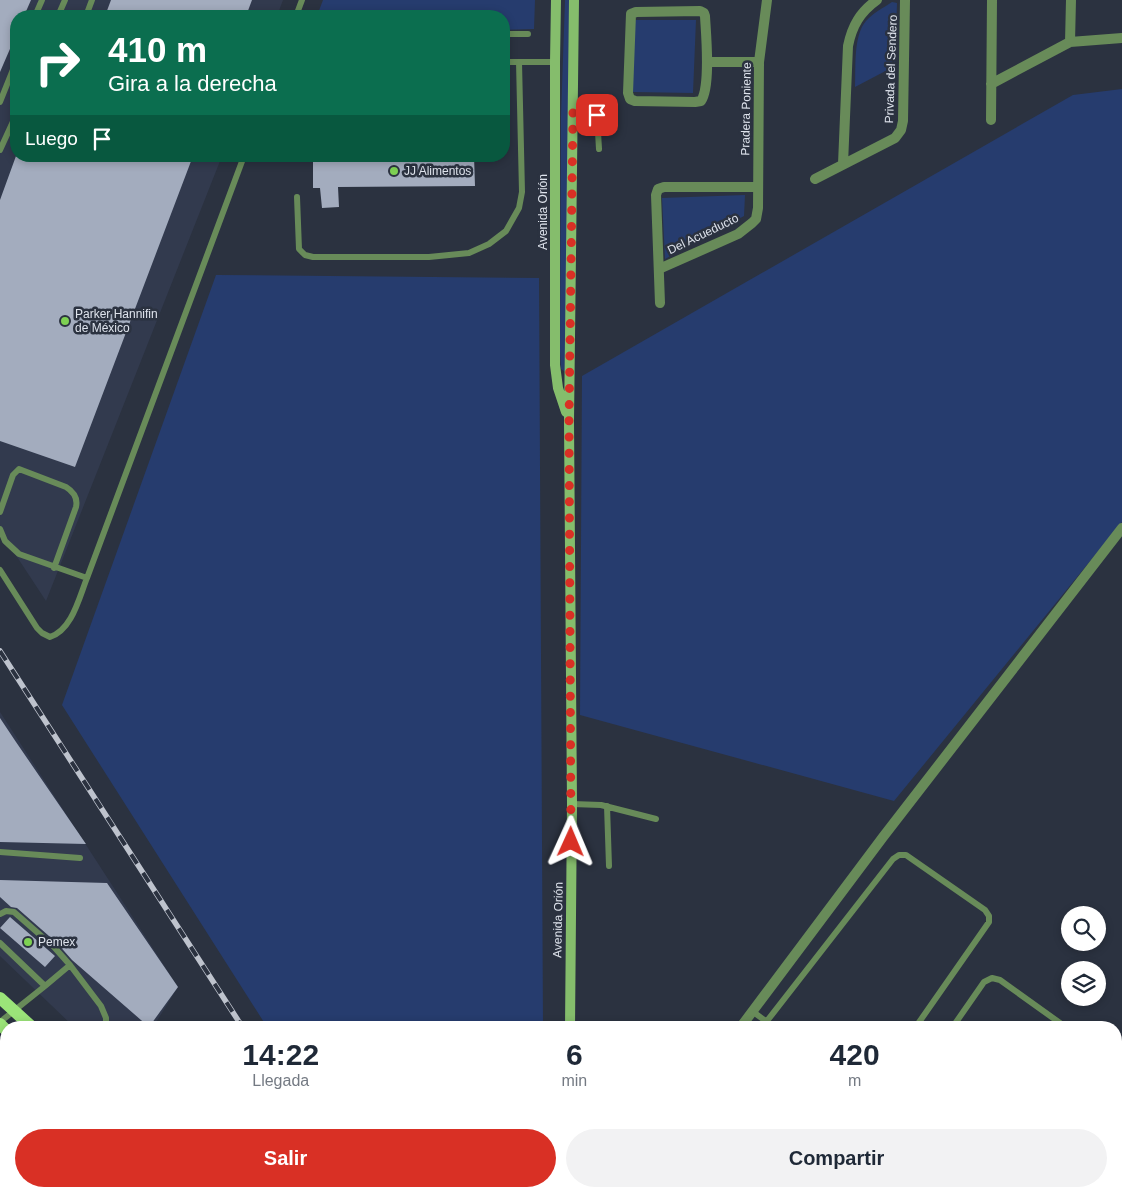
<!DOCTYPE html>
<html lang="es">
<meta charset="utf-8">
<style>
:root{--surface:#fff;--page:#f2f2f3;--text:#1f2937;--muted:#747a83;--accent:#d93025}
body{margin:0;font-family:Helvetica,sans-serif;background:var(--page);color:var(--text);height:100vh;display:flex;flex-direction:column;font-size:19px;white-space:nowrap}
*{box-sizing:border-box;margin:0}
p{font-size:16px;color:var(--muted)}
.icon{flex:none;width:28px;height:28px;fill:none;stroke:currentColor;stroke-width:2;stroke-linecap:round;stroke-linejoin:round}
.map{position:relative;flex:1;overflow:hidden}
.drawer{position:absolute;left:0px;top:1021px;width:1122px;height:176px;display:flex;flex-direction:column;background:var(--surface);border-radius:20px 20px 0 0;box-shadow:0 2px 8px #0003}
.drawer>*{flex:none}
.top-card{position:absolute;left:10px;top:10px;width:500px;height:152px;border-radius:20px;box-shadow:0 2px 8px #0003;background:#0b6e4f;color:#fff;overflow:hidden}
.controls{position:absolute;left:1061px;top:906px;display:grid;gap:10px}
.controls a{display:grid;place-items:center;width:45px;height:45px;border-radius:50%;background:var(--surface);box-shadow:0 2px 8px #0003;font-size:25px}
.pin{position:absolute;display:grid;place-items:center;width:42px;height:42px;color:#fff;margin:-21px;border-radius:10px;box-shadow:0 2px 8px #0006}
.me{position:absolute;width:55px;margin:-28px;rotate:1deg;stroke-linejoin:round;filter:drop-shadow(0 0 4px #0008)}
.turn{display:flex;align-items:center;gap:18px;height:105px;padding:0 15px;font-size:22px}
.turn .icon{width:65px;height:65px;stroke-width:2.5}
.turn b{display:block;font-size:35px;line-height:42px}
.then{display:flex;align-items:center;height:48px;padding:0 15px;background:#0003;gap:10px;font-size:19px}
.eta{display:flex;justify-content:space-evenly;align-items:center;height:85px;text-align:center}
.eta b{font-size:30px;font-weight:600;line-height:35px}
.primary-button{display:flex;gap:10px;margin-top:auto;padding:10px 15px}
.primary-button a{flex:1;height:58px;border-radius:30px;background:var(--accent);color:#fff;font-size:20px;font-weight:600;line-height:58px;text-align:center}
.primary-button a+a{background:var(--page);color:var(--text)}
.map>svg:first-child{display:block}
</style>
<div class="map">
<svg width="1122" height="1197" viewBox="0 0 1122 1197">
<rect width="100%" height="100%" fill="#2b3240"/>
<!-- built -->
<path fill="#323a4e" d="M0,0H283L277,16H16V156H222L46,601L0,531Z
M0,712L178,987L153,1027H74L0,956Z"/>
<!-- green -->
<path fill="#263c6e" d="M323,0H535L534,29L504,30V16H317Z
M565,0H572L567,373L561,369L560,352L561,116Z
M892,2L897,3L895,66L855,87C856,68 853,36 866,21C873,13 883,8 892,2Z
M633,20H696L693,93L633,92Z
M1122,89V522L894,801L580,715L582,376L1073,95Z
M745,195L744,216L665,259L662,198Z
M216,275L539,278L543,1027H267L62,705Z
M371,1191H544V1197H375Z"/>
<!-- building -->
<path fill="#a3acbe" d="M0,0H31L24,16H16V35L0,72Z
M111,0H252L246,16H105Z
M16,156H193L75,467L0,441V200Z
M313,156H474L475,186L338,187L339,207L322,208L320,188H313Z
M0,718L16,742L86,844L0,842Z
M0,880L107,883L178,987L149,1027L72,960L57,943L17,908L11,907L0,897Z
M10,917L55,956L45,967L0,928Z"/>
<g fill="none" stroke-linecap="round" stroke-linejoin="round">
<!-- lane -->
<path stroke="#688b59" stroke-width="6" d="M35,16L42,0
M58,16L65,0
M86,16L92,0
M296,16L302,0
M504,34H528
M504,62H555
M0,102L16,62
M573,113H593L597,115L599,149
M0,150L16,115
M297,197L299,249L305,255L313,257H429L469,253L489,244L506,231L519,208L522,192L519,62
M0,512L13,475L19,469L66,487C74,492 78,498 76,507L54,568
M0,529L5,541L19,554L87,578
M0,570L37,628L42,633L50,637C72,630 79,598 87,578L244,156
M572,804L601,805L656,819
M607,806L609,866
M0,852L80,858
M0,914L6,911L14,912L54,947L70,965L101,1006L106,1018V1028
M0,943L45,986L0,1022
M45,986L70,965
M752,1011L775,1028
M767,1021L893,859L899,855H906L985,910L989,916V922L915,1028
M952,1028L984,982L992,978L1000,980L1060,1023L1062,1028
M0,1098L6,1092
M135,1197L140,1191
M947,1197L952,1191"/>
<!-- street -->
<path stroke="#688b59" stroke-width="10" d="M700,11L704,13L705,16C706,35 711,86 701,101L695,102L635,101L630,99L628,93L631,14L636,12Z
M1070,42L1071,0
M707,62H759
M991,84L1070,42L1122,38
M991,120L992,0
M843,164L848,46C852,26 860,12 877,0
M815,179L895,138L901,130L903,121L905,0
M659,269L738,234L752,223L756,219L758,208L759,62L767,0
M660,303L656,195L658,189L664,187H758
M740,1028L883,837L1122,528
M0,1051L6,1056
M153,1191L159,1197
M609,1197L613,1191"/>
<!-- secondary -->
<path stroke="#85bd6c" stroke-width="10" d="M556,0L555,62V365L558,388L566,412
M570,1028L572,804L569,422L574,0
M569,1197V1191"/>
<!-- primary -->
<path stroke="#9be479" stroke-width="12" d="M0,998L33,1028
M0,1024L6,1030
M178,1191L184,1197
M210,1191L216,1197"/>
<!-- rail casing -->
<g stroke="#bec3cd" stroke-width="5.5">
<path id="rail" d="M0,651L243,1028
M349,1191L353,1197"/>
</g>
<!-- rail -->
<use href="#rail" stroke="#2b3240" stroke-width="4" stroke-dasharray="11" stroke-linecap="butt"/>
</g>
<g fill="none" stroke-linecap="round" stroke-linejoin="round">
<!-- route -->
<path stroke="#d93025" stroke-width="9" stroke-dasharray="0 16.2" d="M571,842L569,422L573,112L593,113L597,115"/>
</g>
<!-- markers -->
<g fill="#7ed153" stroke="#2b3240" stroke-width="2">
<circle cx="394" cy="171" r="5"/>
<circle cx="65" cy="321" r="5"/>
<circle cx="28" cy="942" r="5"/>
</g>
<g text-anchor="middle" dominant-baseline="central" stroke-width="5" stroke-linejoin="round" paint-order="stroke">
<!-- street labels -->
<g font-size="12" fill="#dee3ec" stroke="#2b3240">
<text transform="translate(891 69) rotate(-88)">Privada del Sendero</text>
<text transform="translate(746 109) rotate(-89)">Pradera Poniente</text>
<text transform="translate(543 212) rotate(-90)">Avenida Orión</text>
<text transform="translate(703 234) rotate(-26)">Del Acueducto</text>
<text transform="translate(558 920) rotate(-89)">Avenida Orión</text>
</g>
<!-- poi labels -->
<g font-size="12" fill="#dee3ec" stroke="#2b3240" text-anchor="start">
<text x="404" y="171">JJ Alimentos</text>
<text x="75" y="314">Parker Hannifin<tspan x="75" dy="14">de México</tspan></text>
<text x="38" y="942">Pemex</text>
</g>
</g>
</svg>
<div class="controls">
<a><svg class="icon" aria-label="search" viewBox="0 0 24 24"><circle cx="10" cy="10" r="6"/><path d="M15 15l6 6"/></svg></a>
<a><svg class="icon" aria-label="layers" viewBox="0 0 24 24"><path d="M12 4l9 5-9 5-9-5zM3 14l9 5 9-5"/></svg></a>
</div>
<div class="pin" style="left:597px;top:115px;background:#d93025"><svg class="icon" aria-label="arrive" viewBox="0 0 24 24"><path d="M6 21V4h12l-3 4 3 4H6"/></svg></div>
<svg class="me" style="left:571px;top:842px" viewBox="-20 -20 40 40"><path d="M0-17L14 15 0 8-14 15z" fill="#d93025" stroke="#fff" stroke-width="4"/></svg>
<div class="top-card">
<div class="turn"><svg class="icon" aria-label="right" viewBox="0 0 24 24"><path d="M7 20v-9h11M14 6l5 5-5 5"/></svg><div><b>410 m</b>Gira a la derecha</div></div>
<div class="then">Luego<svg class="icon" aria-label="arrive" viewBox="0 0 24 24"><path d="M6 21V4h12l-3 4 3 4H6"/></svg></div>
</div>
<section class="drawer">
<div class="eta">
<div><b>14:22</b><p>Llegada</p></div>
<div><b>6</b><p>min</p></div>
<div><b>420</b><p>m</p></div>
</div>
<div class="primary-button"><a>Salir</a><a>Compartir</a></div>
</section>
</div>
